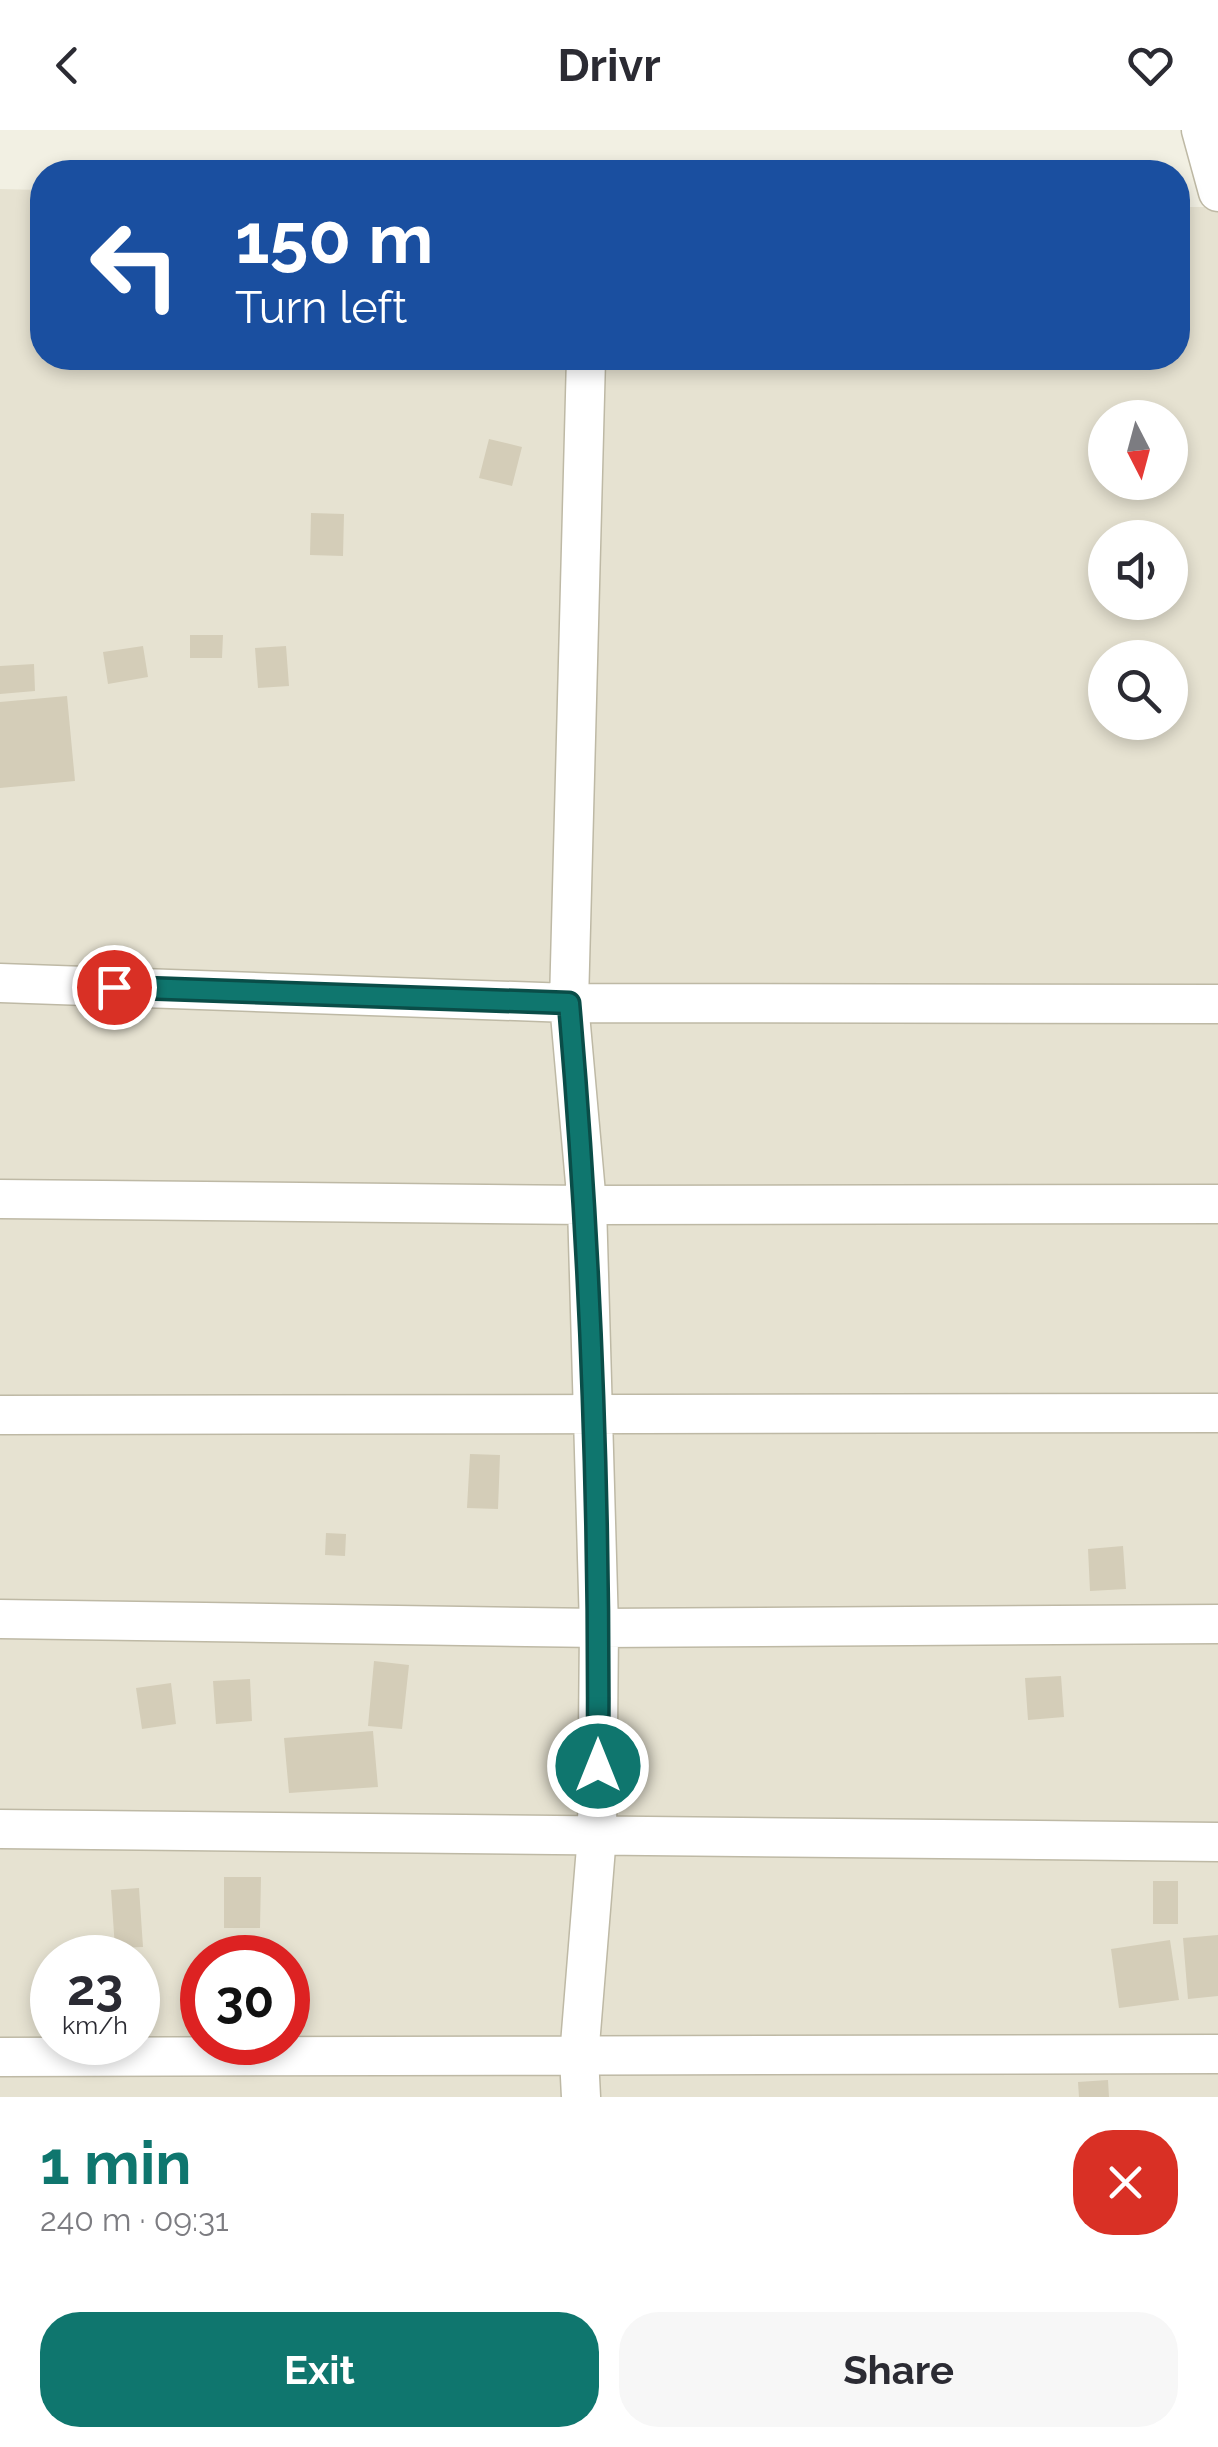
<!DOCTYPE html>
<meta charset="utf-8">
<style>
:root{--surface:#fff;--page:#f7f7f7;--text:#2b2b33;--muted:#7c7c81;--accent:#0f766e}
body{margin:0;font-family:Raleway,sans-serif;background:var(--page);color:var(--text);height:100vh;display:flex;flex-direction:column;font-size:38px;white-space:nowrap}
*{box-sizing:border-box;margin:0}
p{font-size:32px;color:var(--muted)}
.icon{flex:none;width:55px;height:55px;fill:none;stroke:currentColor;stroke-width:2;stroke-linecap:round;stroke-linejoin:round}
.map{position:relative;height:1967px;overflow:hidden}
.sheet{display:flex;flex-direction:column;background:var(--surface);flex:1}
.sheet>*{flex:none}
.hud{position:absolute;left:30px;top:30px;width:1160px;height:210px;border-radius:40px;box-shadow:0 5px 15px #0003;background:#1a4fa0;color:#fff;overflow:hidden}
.needle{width:65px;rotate:174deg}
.controls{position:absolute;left:1088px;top:270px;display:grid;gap:20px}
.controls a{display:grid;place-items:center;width:100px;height:100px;border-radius:50%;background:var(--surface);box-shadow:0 5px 15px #0003;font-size:50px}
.speed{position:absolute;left:30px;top:1805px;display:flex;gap:20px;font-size:50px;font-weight:700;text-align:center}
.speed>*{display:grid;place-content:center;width:130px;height:130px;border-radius:50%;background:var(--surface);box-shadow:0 5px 15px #0003;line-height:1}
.speed small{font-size:25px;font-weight:400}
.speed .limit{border:15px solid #d22;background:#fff;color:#111}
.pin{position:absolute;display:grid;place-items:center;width:85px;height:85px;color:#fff;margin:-42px;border:5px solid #fff;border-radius:50%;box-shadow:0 2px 10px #0007}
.me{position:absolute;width:110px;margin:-55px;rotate:0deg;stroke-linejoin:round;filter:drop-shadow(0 0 8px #0008)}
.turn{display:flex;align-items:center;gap:35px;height:210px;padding:0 40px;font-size:45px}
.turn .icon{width:130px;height:130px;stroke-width:2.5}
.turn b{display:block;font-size:70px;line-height:85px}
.round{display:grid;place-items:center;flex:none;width:105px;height:105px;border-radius:40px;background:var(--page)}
.headline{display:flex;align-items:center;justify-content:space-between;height:170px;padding:0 40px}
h1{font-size:60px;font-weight:700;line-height:75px;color:var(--accent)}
.cta{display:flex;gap:20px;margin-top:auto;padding:20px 40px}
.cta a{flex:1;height:115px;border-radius:40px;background:var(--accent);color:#fff;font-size:40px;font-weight:700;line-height:115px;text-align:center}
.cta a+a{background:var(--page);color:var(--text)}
header{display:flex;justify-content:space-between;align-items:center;height:130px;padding:0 40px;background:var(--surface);font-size:45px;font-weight:700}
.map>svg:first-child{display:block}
</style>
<header><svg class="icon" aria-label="back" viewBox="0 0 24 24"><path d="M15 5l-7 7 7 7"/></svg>Drivr<svg class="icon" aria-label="heart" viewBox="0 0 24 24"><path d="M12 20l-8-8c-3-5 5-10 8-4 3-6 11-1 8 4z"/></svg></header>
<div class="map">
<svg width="1218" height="1967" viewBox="0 0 1218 1967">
<rect width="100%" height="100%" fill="#f2f0e3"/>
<!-- residential -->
<path fill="#e6e2d1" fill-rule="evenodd" d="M0,59L42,60V228H1178V77H1218V1967H0ZM1105,288H1170V352H1105ZM1105,408H1170V472H1105ZM1105,528H1170V592H1105ZM52,1828H138V1912H52ZM202,1828H288V1912H202Z"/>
<!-- building -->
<path fill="#d4cdb8" d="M489,309L522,317L512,356L479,348Z
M311,383L344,384L343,426L310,425Z
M190,505H223L222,528H190Z
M143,516L148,547L108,554L103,522Z
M286,516L289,556L258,558L255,518Z
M34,534L35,561L0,564V536Z
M67,566L75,651L0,658V572Z
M470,1324L500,1325L498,1379L467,1378Z
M326,1403L346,1404L345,1426L325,1425Z
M1123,1416L1126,1459L1090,1461L1088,1419Z
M374,1531L409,1535L402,1599L368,1596Z
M1061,1546L1064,1587L1028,1590L1025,1548Z
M250,1549L252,1591L216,1594L213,1551Z
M171,1553L176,1594L142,1599L136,1558Z
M373,1601L378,1657L289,1663L284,1608Z
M224,1747H261L260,1798H224Z
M1153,1751H1178V1794H1153Z
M139,1758L143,1817L115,1818L111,1760Z
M1218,1805V1866L1188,1869L1183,1808Z
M1170,1810L1179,1870L1119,1878L1111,1819Z
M1108,1950L1109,1967H1079L1078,1952Z"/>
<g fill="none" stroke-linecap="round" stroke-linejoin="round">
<!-- street casing -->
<g stroke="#beb9a5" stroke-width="41">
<path id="street" d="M1201,0L1218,62
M0,853L569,873L1218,874
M0,1069L587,1075L1218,1074
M0,1285L1218,1283
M0,1489L599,1498L1218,1494
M0,1699L1218,1712
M0,1927L1218,1924
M581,1967L579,1927L597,1705L599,1498L587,1075L569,873L586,228"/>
</g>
<!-- street -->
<use href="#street" stroke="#fff" stroke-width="38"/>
</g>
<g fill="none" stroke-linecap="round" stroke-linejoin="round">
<!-- route casing -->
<g stroke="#0a4d48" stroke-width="25">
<path id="route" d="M114,857L569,873C591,1127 600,1381 598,1636"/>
</g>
<!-- route -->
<use href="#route" stroke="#0f766e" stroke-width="18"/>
</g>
</svg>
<div class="controls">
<a><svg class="needle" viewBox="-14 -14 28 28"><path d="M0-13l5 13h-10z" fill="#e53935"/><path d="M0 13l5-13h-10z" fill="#7c7c81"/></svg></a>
<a><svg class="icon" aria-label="sound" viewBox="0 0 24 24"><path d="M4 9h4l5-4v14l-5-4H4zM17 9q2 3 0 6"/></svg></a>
<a><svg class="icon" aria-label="search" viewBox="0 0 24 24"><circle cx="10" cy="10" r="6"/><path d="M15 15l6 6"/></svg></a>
</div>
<div class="speed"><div>23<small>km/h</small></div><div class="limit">30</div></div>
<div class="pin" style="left:114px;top:857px;background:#d93025"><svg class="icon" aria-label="arrive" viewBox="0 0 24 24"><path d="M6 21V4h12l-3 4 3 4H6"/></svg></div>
<svg class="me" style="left:598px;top:1636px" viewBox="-20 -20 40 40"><circle r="17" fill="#0f766e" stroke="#fff" stroke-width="3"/><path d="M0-11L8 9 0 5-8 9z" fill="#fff"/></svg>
<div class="hud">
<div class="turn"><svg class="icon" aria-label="left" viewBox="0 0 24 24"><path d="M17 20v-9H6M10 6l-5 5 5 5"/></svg><div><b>150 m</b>Turn left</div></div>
</div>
</div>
<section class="sheet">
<div class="headline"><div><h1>1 min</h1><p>240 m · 09:31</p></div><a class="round" style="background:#d93025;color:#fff"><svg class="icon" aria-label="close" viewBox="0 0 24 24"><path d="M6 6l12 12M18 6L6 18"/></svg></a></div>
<div class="cta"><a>Exit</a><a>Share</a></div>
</section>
